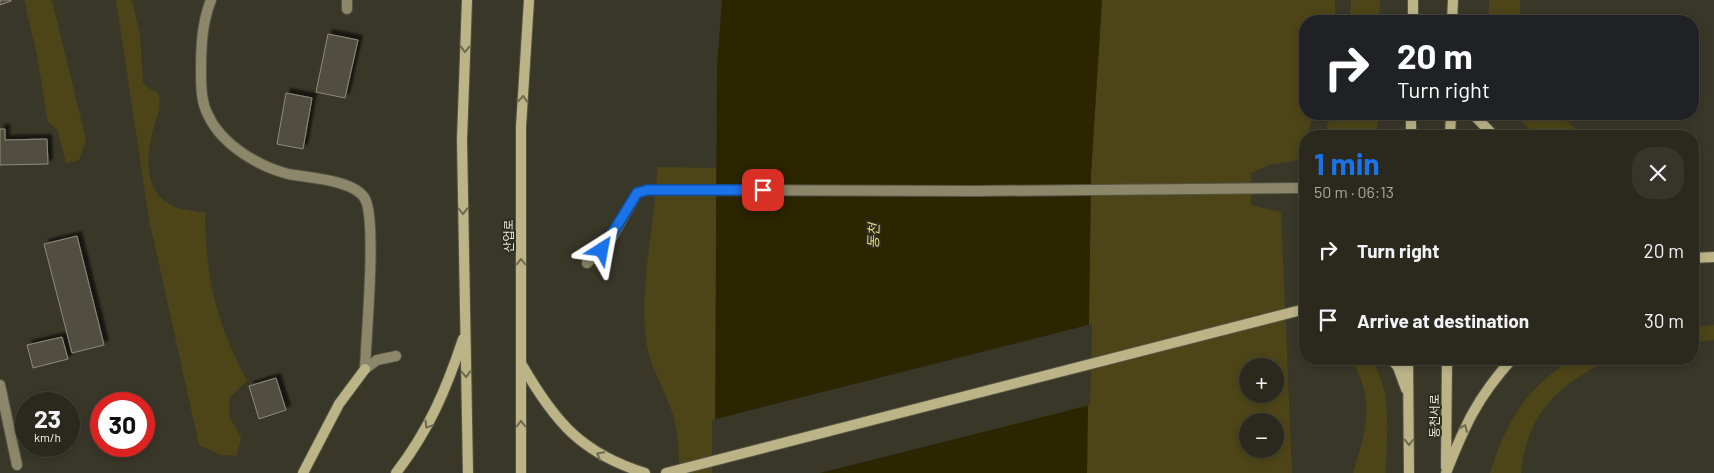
<!DOCTYPE html>
<meta charset="utf-8">
<style>
:root{--surface:#2b291e;--page:#37352b;--text:#f1f3f6;--muted:#a6a6a4;--line:#47453c;--accent:#1a73e8}
body{margin:0;font-family:Barlow,"Noto Sans KR",sans-serif;background:var(--page);color:var(--text);height:100vh;display:flex;flex-direction:column;font-size:19px;white-space:nowrap}
*{box-sizing:border-box;margin:0}
p{font-size:16px;color:var(--muted)}
.icon{flex:none;width:28px;height:28px;fill:none;stroke:currentColor;stroke-width:2;stroke-linecap:round;stroke-linejoin:round}
.map{position:relative;flex:1;overflow:hidden}
.details{position:absolute;left:1299px;top:130px;width:400px;height:235px;display:flex;flex-direction:column;background:var(--surface);border-radius:20px;box-shadow:0 2px 8px #0003,0 0 0 1px var(--line)}
.details>*{flex:none}
.top-card{position:absolute;left:1299px;top:15px;width:400px;height:105px;border-radius:20px;box-shadow:0 2px 8px #0003,0 0 0 1px var(--line);background:#202124;color:#fff;overflow:hidden}
.fabs{position:absolute;left:1239px;top:358px;display:grid;gap:10px}
.fabs a{display:grid;place-items:center;width:45px;height:45px;border-radius:50%;background:var(--surface);box-shadow:0 2px 8px #0003,0 0 0 1px var(--line);font-size:25px}
.speed{position:absolute;left:15px;top:392px;display:flex;gap:10px;font-size:25px;font-weight:700;text-align:center}
.speed>*{display:grid;place-content:center;width:65px;height:65px;border-radius:50%;background:var(--surface);box-shadow:0 2px 8px #0003,0 0 0 1px var(--line);line-height:1}
.speed small{font-size:12px;font-weight:400}
.speed .limit{border:8px solid #d22;background:#fff;color:#111}
.pin{position:absolute;display:grid;place-items:center;width:42px;height:42px;color:#fff;margin:-21px;border-radius:10px;box-shadow:0 2px 8px #0006}
.me{position:absolute;width:55px;margin:-28px;rotate:34deg;stroke-linejoin:round;filter:drop-shadow(0 0 4px #0008)}
.turn{display:flex;align-items:center;gap:18px;height:105px;padding:0 15px;font-size:22px}
.turn .icon{width:65px;height:65px;stroke-width:2.5}
.turn b{display:block;font-size:35px;line-height:42px}
.round{display:grid;place-items:center;flex:none;width:52px;height:52px;border-radius:20px;background:var(--page)}
.overview{display:flex;align-items:center;justify-content:space-between;height:85px;padding:0 15px}
h1{font-size:30px;font-weight:700;line-height:38px;color:var(--accent)}
ul{padding:0;list-style:none}
li{display:flex;align-items:center;gap:15px;height:70px;padding:0 15px}
li div{flex:1}
li b{display:block;font-size:19px}
li em{font-style:normal}
.map>svg:first-child{display:block}
</style>
<div class="map">
<svg width="1714" height="473" viewBox="0 0 1714 473">
<defs>
<filter id="shadow"><feDropShadow dx="4.5" dy="-4.5" stdDeviation="1" flood-color="#0009"/></filter>
</defs>
<rect width="100%" height="100%" fill="#393728"/>
<!-- green -->
<path fill="#4d4518" fill-rule="evenodd" d="M24,0H52L86,140L79,160L66,163L58,131L48,122L37,55Z
M116,0H132L140,35L143,82L147,87L158,93C163,106 156,117 153,130C146,158 143,193 175,207C184,210 196,211 205,213C206,281 216,321 247,381L230,397L229,416L241,437L237,456L221,455L199,445L149,219Z
M1102,0H1335V21H1305V114H1314L1300,157L1294,161L1269,165L1251,173V205L1281,212L1292,473H1087L1091,174ZM1248,366H1275V394H1248ZM1248,421H1275V449H1248Z
M1351,0H1380L1379,21H1350Z
M1489,0H1520V21H1489Z
M1331,114H1378L1377,136H1324Z
M1514,114H1558L1584,136H1537Z
M657,167L716,168L715,473H680C678,452 679,429 671,409C663,385 648,364 646,338C639,280 656,224 657,167Z
M1305,218V260L1299,251L1301,222Z
M1714,325V340L1693,342V327Z
M1351,359H1370C1394,391 1386,434 1386,473H1353C1366,431 1376,400 1351,359Z
M1572,359H1609C1557,387 1528,411 1521,473H1490C1507,419 1525,390 1572,359Z"/>
<!-- water -->
<path fill="#2b2500" d="M722,0H1102L1091,174L1087,473H715L717,67Z"/>
<!-- pier -->
<path fill="#393728" d="M1092,324L1090,405L820,473H712V420Z"/>
<!-- building -->
<path fill="#514e3f" stroke="#8e8b7a" filter="url(#shadow)" d="M0,0H11V1L0,5Z
M328,34L358,40L345,98L316,92Z
M286,93L312,98L303,149L277,144Z
M0,129H5V140L47,139L48,164L0,165Z
M77,236L104,345L72,353L44,244Z
M62,337L68,359L33,368L27,345Z
M276,378L286,410L259,419L249,386Z"/>
<g fill="none" stroke-linecap="round" stroke-linejoin="round">
<!-- lane casing -->
<g stroke="#555345" stroke-width="12">
<path id="lane" d="M211,0C202,23 201,45 201,71C201,85 201,102 208,115C222,145 258,166 288,174C309,178 355,180 365,199C377,220 366,338 365,369
M347,9V0"/>
</g>
<!-- street casing -->
<g stroke="#555345" stroke-width="12">
<path id="street" d="M587,263L608,244L637,193L647,190L975,191L1305,188
M365,369L377,360L396,356
M0,385L17,465"/>
</g>
<!-- secondary casing -->
<g stroke="#555345" stroke-width="12">
<path id="secondary" d="M467,0L462,140L468,473
M1413,21V0
M1452,21L1453,0
M1473,114L1494,136
M1411,136V114
M1450,136L1451,114
M1692,258L1714,257
M1391,359L1398,367L1406,389
M1408,359L1409,473
M522,365C555,422 581,453 645,473
M1446,467L1447,359
M303,473L339,404L365,369
M396,473C429,430 446,390 463,339
M521,473V127L529,0
M666,473L1305,309
M1446,473C1465,425 1477,398 1512,359"/>
</g>
<!-- lane -->
<use href="#lane" stroke="#8c876b" stroke-width="10"/>
<!-- street -->
<use href="#street" stroke="#8c876b" stroke-width="10"/>
<!-- secondary -->
<use href="#secondary" stroke="#bcb487" stroke-width="10"/>
</g>
<!-- one-way arrows -->
<defs><path id="oneway-chevron" d="M-2-3.5L2.5 0L-2 3.5" fill="none" stroke-width="1.6" stroke-linecap="round" stroke-linejoin="round" transform="scale(1.25)"/></defs>
<g stroke="#6e6a4e">
<use href="#oneway-chevron" transform="translate(465 49) rotate(92)"/>
<use href="#oneway-chevron" transform="translate(523 99) rotate(-86)"/>
<use href="#oneway-chevron" transform="translate(463 211) rotate(89)"/>
<use href="#oneway-chevron" transform="translate(521 262) rotate(-90)"/>
<use href="#oneway-chevron" transform="translate(466 374) rotate(89)"/>
<use href="#oneway-chevron" transform="translate(521 424) rotate(-90)"/>
<use href="#oneway-chevron" transform="translate(428 425) rotate(121)"/>
<use href="#oneway-chevron" transform="translate(1464 428) rotate(-66)"/>
<use href="#oneway-chevron" transform="translate(1409 442) rotate(90)"/>
<use href="#oneway-chevron" transform="translate(600 455) rotate(-152)"/>
</g>
<g fill="none" stroke-linecap="round" stroke-linejoin="round">
<!-- route casing -->
<g stroke="#114b97" stroke-width="12">
<path id="route" d="M602,250L637,193L647,190H763"/>
</g>
<!-- route -->
<use href="#route" stroke="#1a73e8" stroke-width="9"/>
</g>
<g text-anchor="middle" dominant-baseline="central" stroke-width="4" stroke-linejoin="round" paint-order="stroke">
<!-- street labels -->
<g font-size="12" fill="#eae8df" stroke="#2f2d1f">
<text transform="translate(508 236) rotate(-90)">산업로</text>
<text transform="translate(1434 416) rotate(-90)">동천서로</text>
</g>
<!-- water labels -->
<g font-size="14" font-style="italic" fill="#e7d775" stroke="#2f2d1f">
<text transform="translate(873 236) rotate(-88)">동천</text>
</g>
</g>
</svg>
<div class="fabs">
<a>+</a>
<a>−</a>
</div>
<div class="speed"><div>23<small>km/h</small></div><div class="limit">30</div></div>
<div class="pin" style="left:763px;top:190px;background:#d93025"><svg class="icon" aria-label="arrive" viewBox="0 0 24 24"><path d="M6 21V4h12l-3 4 3 4H6"/></svg></div>
<svg class="me" style="left:602px;top:250px" viewBox="-20 -20 40 40"><path d="M0-17L14 15 0 8-14 15z" fill="#1a73e8" stroke="#fff" stroke-width="4"/></svg>
<div class="top-card">
<div class="turn"><svg class="icon" aria-label="right" viewBox="0 0 24 24"><path d="M7 20v-9h11M14 6l5 5-5 5"/></svg><div><b>20 m</b>Turn right</div></div>
</div>
<section class="details">
<div class="overview"><div><h1>1 min</h1><p>50 m · 06:13</p></div><a class="round"><svg class="icon" aria-label="close" viewBox="0 0 24 24"><path d="M6 6l12 12M18 6L6 18"/></svg></a></div>
<ul>
<li><svg class="icon" aria-label="right" viewBox="0 0 24 24"><path d="M7 20v-9h11M14 6l5 5-5 5"/></svg><div><b>Turn right</b></div><em>20 m</em></li>
<li><svg class="icon" aria-label="arrive" viewBox="0 0 24 24"><path d="M6 21V4h12l-3 4 3 4H6"/></svg><div><b>Arrive at destination</b></div><em>30 m</em></li>
</ul>
</section>
</div>
